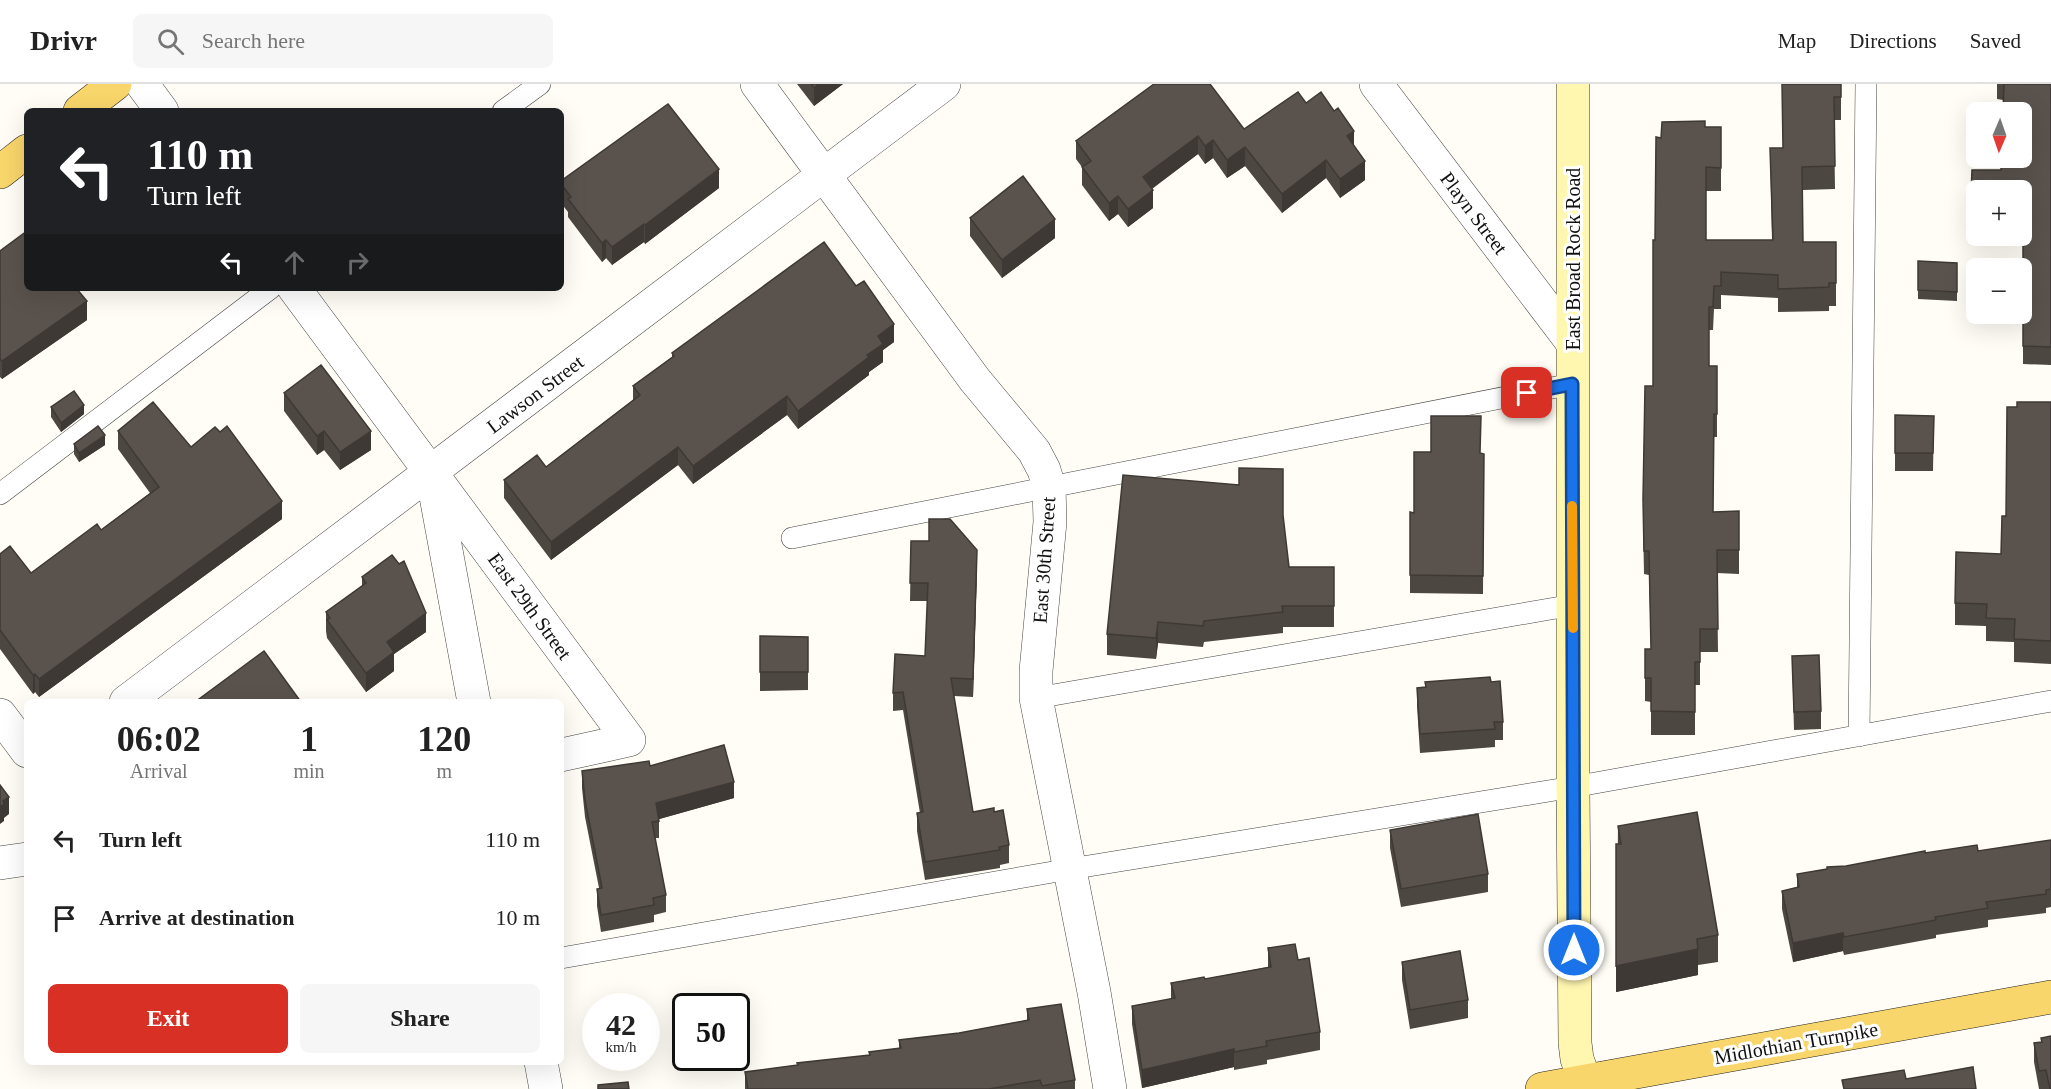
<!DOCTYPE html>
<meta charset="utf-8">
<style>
:root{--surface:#fff;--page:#f6f6f6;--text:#222;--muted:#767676;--line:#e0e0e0;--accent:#d93025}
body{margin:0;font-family:Georgia,serif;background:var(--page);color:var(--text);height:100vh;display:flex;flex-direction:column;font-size:22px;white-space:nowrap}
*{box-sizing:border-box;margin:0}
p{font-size:20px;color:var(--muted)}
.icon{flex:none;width:33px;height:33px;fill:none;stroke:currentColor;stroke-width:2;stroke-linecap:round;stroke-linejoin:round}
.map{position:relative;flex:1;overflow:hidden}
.sheet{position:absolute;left:24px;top:615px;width:540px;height:366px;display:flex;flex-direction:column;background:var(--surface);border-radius:9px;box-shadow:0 6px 24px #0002}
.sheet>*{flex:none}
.guide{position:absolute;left:24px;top:24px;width:540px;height:183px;border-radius:9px;box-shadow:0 6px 24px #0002;background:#202124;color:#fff;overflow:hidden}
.needle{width:39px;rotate:182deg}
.controls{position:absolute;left:1966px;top:18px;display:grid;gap:12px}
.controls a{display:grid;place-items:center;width:66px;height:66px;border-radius:9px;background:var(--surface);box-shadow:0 6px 24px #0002;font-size:30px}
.speed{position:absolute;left:582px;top:909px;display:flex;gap:12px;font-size:30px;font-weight:700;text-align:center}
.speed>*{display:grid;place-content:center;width:78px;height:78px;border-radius:50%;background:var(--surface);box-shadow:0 6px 24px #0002;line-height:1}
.speed small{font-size:15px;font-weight:400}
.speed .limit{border:3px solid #111;border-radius:9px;background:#fff;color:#111}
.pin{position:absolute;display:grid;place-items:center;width:51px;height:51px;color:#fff;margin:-26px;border-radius:12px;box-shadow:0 3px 9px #0006}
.me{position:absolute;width:66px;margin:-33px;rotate:0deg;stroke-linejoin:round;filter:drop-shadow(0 0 4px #0008)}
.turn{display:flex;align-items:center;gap:21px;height:126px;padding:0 24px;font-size:27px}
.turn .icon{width:78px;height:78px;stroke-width:2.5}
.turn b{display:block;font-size:42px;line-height:51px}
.lanes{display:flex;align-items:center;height:57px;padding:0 24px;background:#0003;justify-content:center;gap:30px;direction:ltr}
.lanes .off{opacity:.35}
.eta{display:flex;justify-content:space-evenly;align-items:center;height:102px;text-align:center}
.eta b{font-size:36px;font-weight:800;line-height:42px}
.cta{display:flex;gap:12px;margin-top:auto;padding:12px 24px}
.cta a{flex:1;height:69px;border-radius:9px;background:var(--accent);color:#fff;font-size:24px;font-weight:800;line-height:69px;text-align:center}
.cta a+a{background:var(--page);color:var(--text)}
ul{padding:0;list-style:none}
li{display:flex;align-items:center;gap:18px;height:78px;padding:0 24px}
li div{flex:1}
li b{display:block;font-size:22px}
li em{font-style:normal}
header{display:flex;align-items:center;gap:36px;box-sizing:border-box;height:84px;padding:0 30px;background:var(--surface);border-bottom:2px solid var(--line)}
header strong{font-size:28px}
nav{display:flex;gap:33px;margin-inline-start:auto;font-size:21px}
.search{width:420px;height:54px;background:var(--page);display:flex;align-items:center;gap:15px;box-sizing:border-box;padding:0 21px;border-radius:9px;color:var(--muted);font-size:22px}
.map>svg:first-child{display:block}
</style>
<header>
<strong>Drivr</strong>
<div class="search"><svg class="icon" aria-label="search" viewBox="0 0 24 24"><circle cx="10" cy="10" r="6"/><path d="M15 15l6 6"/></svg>Search here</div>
<nav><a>Map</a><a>Directions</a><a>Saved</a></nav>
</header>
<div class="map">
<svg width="2051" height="1005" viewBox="0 0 2051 1005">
<rect width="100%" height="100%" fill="#fffdf5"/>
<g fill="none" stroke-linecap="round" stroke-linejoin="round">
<!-- lane casing -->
<g stroke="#444" stroke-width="22">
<path id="lane" d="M503,27L540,0
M0,410L271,204
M792,454L1572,300
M1036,614L1573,521
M1859,652L1866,0
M561,874L1070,785L1573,703L2051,617"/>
</g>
<!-- street casing -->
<g stroke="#444" stroke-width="34">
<path id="street" d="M142,0L162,27
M757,0L975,296L1034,367L1044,386L1049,403L1050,438L1036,587V614L1094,908L1110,1005
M1376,0L1572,258
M294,204L629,656L561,671
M433,396L474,618
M126,618L944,0
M0,631L27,667
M0,779L27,775
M541,978L546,1005"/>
</g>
<!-- secondary casing -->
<g stroke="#333" stroke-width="34">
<path id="secondary" d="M1573,0V703L1575,959L1577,975L1588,1005"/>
</g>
<!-- primary casing -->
<g stroke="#222" stroke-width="34">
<path id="primary" d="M80,27L115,0
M0,88L27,67
M1542,1005L2051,913"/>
</g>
<!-- lane -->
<use href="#lane" stroke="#fff" stroke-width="21"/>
<!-- street -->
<use href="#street" stroke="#fff" stroke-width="33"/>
<!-- secondary -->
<use href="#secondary" stroke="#fff6b0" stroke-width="33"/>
<!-- primary -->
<use href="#primary" stroke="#f9d66b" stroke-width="33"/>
</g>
<!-- wall -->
<path fill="#4d4742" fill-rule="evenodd" d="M797,0H843L814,22Z
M1841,0V36H1834L1835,105L1803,106V158H1836V222H1829V227L1778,228V214L1721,211V225H1714L1713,246H1709V282H1717V353H1714L1713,428L1739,427V490L1717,489L1718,568H1700V601H1695V651H1651V618L1645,617V565H1651L1649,491L1644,490L1643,438L1653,302L1655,156L1661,54L1705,43H1721V107H1706V156H1772L1770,64H1783Z
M1997,0H2051V281L2023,280V154L1970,152L1972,86H2001V74H2022V28H2003V16L1997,15ZM1977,106H2022V152H1977Z
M1306,19L1354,62L1365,96L1340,114L1326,94L1282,129L1245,82L1227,94L1213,74L1205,80L1198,70L1152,105L1153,124L1128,143L1118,130L1109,137L1082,101V83L1076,75V57L1244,45Z
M561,97L719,104L645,160L644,158L612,181L606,174L602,178L568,133V128L561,119Z
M970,134L1055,154L1002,194L970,152Z
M0,167L87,236L2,295L0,293Z
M1918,177L1957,179V217L1918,215Z
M894,258L883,266V278L869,288V291L798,345L787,331L693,400L678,381L551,476L504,414V396L546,383L633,316V302L672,273V269Z
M284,309L371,366L340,386L324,366L317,371L284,327Z
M2051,318V580L2014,578V558L1986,557V542L1955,541V519L2001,470L2006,432L2017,323Z
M51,323L84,330L61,348L51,333Z
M1895,331L1934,332L1933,387H1895Z
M118,347L191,363L282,435L39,613L35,608L33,610L0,565V470L31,489L101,446L150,409L118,365Z
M74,360L105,361L79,378L74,370Z
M1480,369L1484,370L1483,510L1410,509V428L1414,429Z
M1283,432L1289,483H1334V543H1283V549L1204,558L1203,563L1158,559L1156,575L1107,571V550Z
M911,457L977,484L973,613L954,612L973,728H994L1009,761V779L1000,781V784L925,796L917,747V729H920L903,626L893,627V609L925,572L928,517H910Z
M362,493L426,548L394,570V587L366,608L327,554L326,547V528L362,502Z
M760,552L808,553V606L760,607Z
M1792,572L1821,627V645L1794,646Z
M1491,598L1503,638V656H1495V663L1420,669L1417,622V604Z
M650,682L734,714L659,735V754H655L666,811V828L654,831V838L601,848L597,822V805L599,804L585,733L582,704V687Z
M1618,742L1718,851V878L1698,881V891L1616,908Z
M1390,746L1488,790V808L1401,823L1390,764Z
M2051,756V823L2046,824V829L1988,836V843L1936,851V854L1844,871L1843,867L1793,878L1782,825V807L1797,803V790L1925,769L1978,767Z
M1268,864L1298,876L1320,948V966L1267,976V980L1234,986V983L1142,1004L1132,940V922L1171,915V899L1205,895L1268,883Z
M1402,878L1468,916V934L1410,945L1402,896Z
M1027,925L1075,996V1005H745V988L869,971L899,964V956L959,949L1027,936Z
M2041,954L2051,1005H2039L2034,978V959L2041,958Z"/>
<!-- shaded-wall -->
<path fill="#3f3936" d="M819,0H843L814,22V4Z
M1354,47V65L1347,52Z
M1198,52V70L1143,111V93Z
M1213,56V74L1205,80V62Z
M1245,63V82L1227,94V76Z
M1326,76V94L1282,129V110Z
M1365,77V96L1340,114V95Z
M719,85V104L645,160V141Z
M1153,106V124L1128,143V125Z
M1118,112V130L1109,137V119Z
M1055,135V154L1002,194V176Z
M644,140V158L612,181V163Z
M606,156V174L602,178V159Z
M87,217V236L2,295V277Z
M894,240V258L883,266V278L869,288V291L798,345V327L867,271L878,252Z
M787,312V331L693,400V382Z
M84,321V330L61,348V339Z
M324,347V366L317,371V352Z
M371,347V366L340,386V368Z
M105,351V361L79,378V369Z
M678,363V381L551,476V458Z
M282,417V435L39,613V595Z
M977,466V484L973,613V595Z
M426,529V548L394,570V587L366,608V589L387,558Z
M1158,538V559L1156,575V554Z
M35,590V608L33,610V591Z
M734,698V714L656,736V719Z
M9,713V730L4,734V737L0,740V723L3,717Z
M1843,849V867L1793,878V859Z
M1698,865V891L1616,908V882Z
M1234,965V983L1142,1004V986Z"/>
<!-- building -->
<path fill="#5a524d" stroke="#3f3936" stroke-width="1.5" d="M811,0H819L814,4Z
M1154,0H1210L1244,45L1298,8L1306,19L1321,8L1334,27L1338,24L1354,47L1347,52L1365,77L1340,95L1326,76L1282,110L1245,63L1227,76L1213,56L1205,62L1198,52L1143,93L1153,106L1128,125L1118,112L1109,119L1082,83L1091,77L1076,57Z
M1782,0H1841V13H1834L1835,82L1802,83L1803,158H1836V199H1829V203L1778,205V191L1721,188V202H1714L1713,223H1709V282H1717V330H1714L1713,428L1739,427V466H1717L1718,545H1700V578H1695V628L1651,627V594H1645V565H1651L1649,467H1644L1643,415L1645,302H1653V156H1655L1656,53L1661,54L1662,38L1705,37V43H1721V84L1706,83V156H1773L1770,64H1783Z
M2004,0H2051V263L2023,262V136H2022V106H1977V134H1970L1972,86H2001V74H2022V28H2003Z
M668,20L719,85L645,141L644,140L612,163L606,156L602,159L568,115L571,113L561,100V97Z
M1023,92L1055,135L1002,176L970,134Z
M27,147V204H76L87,217L2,277L0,275V167Z
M824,158L856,202L864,197L894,240L878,252L883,260L867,271L869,273L798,327L787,312L693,382L678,363L551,458L504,396L537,371L546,383L640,311L633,302L674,272L672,269Z
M1918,177L1957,179V208L1918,206Z
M321,281L371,347L340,368L324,347L317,352L284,309Z
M74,307L84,321L61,339L51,323Z
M153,318L191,363L215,343L220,348L227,342L282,417L39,595L35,590L33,591L0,546V470L10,462L31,489L97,440L101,446L159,403L118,347Z
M2017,318H2051V557L2014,555L2015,535L1986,534L1987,520L1955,519L1956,468L2001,470L2002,432H2006L2007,323H2017Z
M1895,331L1934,332L1933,369H1895Z
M1431,332H1481L1480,369L1484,370L1483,492L1410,491V428L1414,429V368H1431Z
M98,342L105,351L79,369L74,360Z
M1239,384L1283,385V431L1289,483H1334V522H1282L1283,528L1204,537L1203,542L1158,538L1156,554L1107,550L1123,391L1239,401Z
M929,435H950L977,466L973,595L951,594L973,728L994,724V728L1003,726L1009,761L999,763L1000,766L925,778L917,729L923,728L903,608L893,609L895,570L925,572L928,499H910L911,457H929Z
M392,471L399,480L404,477L426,529L387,558L394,568L366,589L327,536L330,534L326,528L366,499L362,493Z
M760,552L808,553V588H760Z
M264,567L301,618H195Z
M1819,571L1821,627L1794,628L1792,572Z
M1490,593L1491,598L1500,597L1503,638H1494L1495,645L1420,650L1417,604L1426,603L1425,598Z
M724,661L734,698L656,719L659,737L652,738L666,811L653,814L654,821L601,831L597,805L602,804L585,716L582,687L649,677L650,682Z
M0,701L9,713L3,717L4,720L0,723Z
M1697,728L1718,851L1697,855L1698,865L1616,882V760H1621L1618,742Z
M1478,730L1488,790L1401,805L1390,746Z
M2051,756V805L2046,806V810L1986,818L1988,824L1935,833L1936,836L1844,853L1843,849L1793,859L1782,807L1799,803L1797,790L1827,785V783L1846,782L1925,767V769L1977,761L1978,767Z
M1295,860L1298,876L1309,874L1320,948L1266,957L1267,962L1234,968V965L1142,986L1132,922L1175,914L1171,899L1204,893L1205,895L1271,883L1268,864Z
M1460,867L1468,916L1410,926L1402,878Z
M1061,920L1075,996L1042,1002L1040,996L989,1005H748L745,988L798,981L797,979L870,971L869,968L901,964L899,956L959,949L1029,936L1027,925Z
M2051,952V1005H2050L2046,986L2039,987L2034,959L2042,958L2041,954Z
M1973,983L1976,1005H1844L1842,996L1904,986L1906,995Z
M628,998L629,1005H598V1001Z"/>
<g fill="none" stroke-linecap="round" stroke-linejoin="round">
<!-- route casing -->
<g stroke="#114b97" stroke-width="15">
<path id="route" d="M1527,309L1572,300L1574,866"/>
</g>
<!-- route -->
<use href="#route" stroke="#1a73e8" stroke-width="10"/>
<!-- slow -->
<path stroke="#f59e0b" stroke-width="10" d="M1572,422L1573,544"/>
</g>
<g text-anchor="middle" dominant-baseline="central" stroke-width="6" stroke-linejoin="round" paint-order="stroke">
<!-- street labels -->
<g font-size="20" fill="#111" stroke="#fff">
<text transform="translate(1474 129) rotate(53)">Playn Street</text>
<text transform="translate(1573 175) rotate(-90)">East Broad Rock Road</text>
<text transform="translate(535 310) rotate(-37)">Lawson Street</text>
<text transform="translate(1044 476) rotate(-86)">East 30th Street</text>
<text transform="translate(530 522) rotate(54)">East 29th Street</text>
<text transform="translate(1796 959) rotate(-10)">Midlothian Turnpike</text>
</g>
</g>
</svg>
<div class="controls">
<a><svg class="needle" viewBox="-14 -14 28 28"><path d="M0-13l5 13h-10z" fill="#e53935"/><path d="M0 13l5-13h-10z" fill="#767676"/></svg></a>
<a>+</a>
<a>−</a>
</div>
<div class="speed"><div>42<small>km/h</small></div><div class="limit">50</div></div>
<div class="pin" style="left:1527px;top:309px;background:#d93025"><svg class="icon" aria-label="arrive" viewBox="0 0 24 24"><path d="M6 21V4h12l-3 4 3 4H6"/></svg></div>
<svg class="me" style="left:1574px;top:866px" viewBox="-20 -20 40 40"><circle r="17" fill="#1a73e8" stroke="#fff" stroke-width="3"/><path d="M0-11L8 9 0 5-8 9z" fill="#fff"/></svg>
<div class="guide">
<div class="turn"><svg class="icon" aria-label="left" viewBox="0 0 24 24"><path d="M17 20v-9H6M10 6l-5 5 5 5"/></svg><div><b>110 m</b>Turn left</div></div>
<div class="lanes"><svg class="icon" aria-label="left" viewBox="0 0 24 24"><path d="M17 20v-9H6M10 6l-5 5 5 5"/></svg><svg class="icon off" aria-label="ahead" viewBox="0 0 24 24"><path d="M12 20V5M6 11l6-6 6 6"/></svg><svg class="icon off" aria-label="right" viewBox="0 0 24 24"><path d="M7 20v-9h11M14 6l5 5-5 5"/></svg></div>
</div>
<section class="sheet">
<div class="eta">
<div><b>06:02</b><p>Arrival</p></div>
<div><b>1</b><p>min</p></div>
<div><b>120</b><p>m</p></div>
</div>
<ul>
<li><svg class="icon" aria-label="left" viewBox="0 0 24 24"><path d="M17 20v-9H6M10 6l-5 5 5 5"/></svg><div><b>Turn left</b></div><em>110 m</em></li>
<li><svg class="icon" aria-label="arrive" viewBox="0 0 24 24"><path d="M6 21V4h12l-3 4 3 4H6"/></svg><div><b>Arrive at destination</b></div><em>10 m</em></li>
</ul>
<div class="cta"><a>Exit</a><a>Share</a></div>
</section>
</div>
